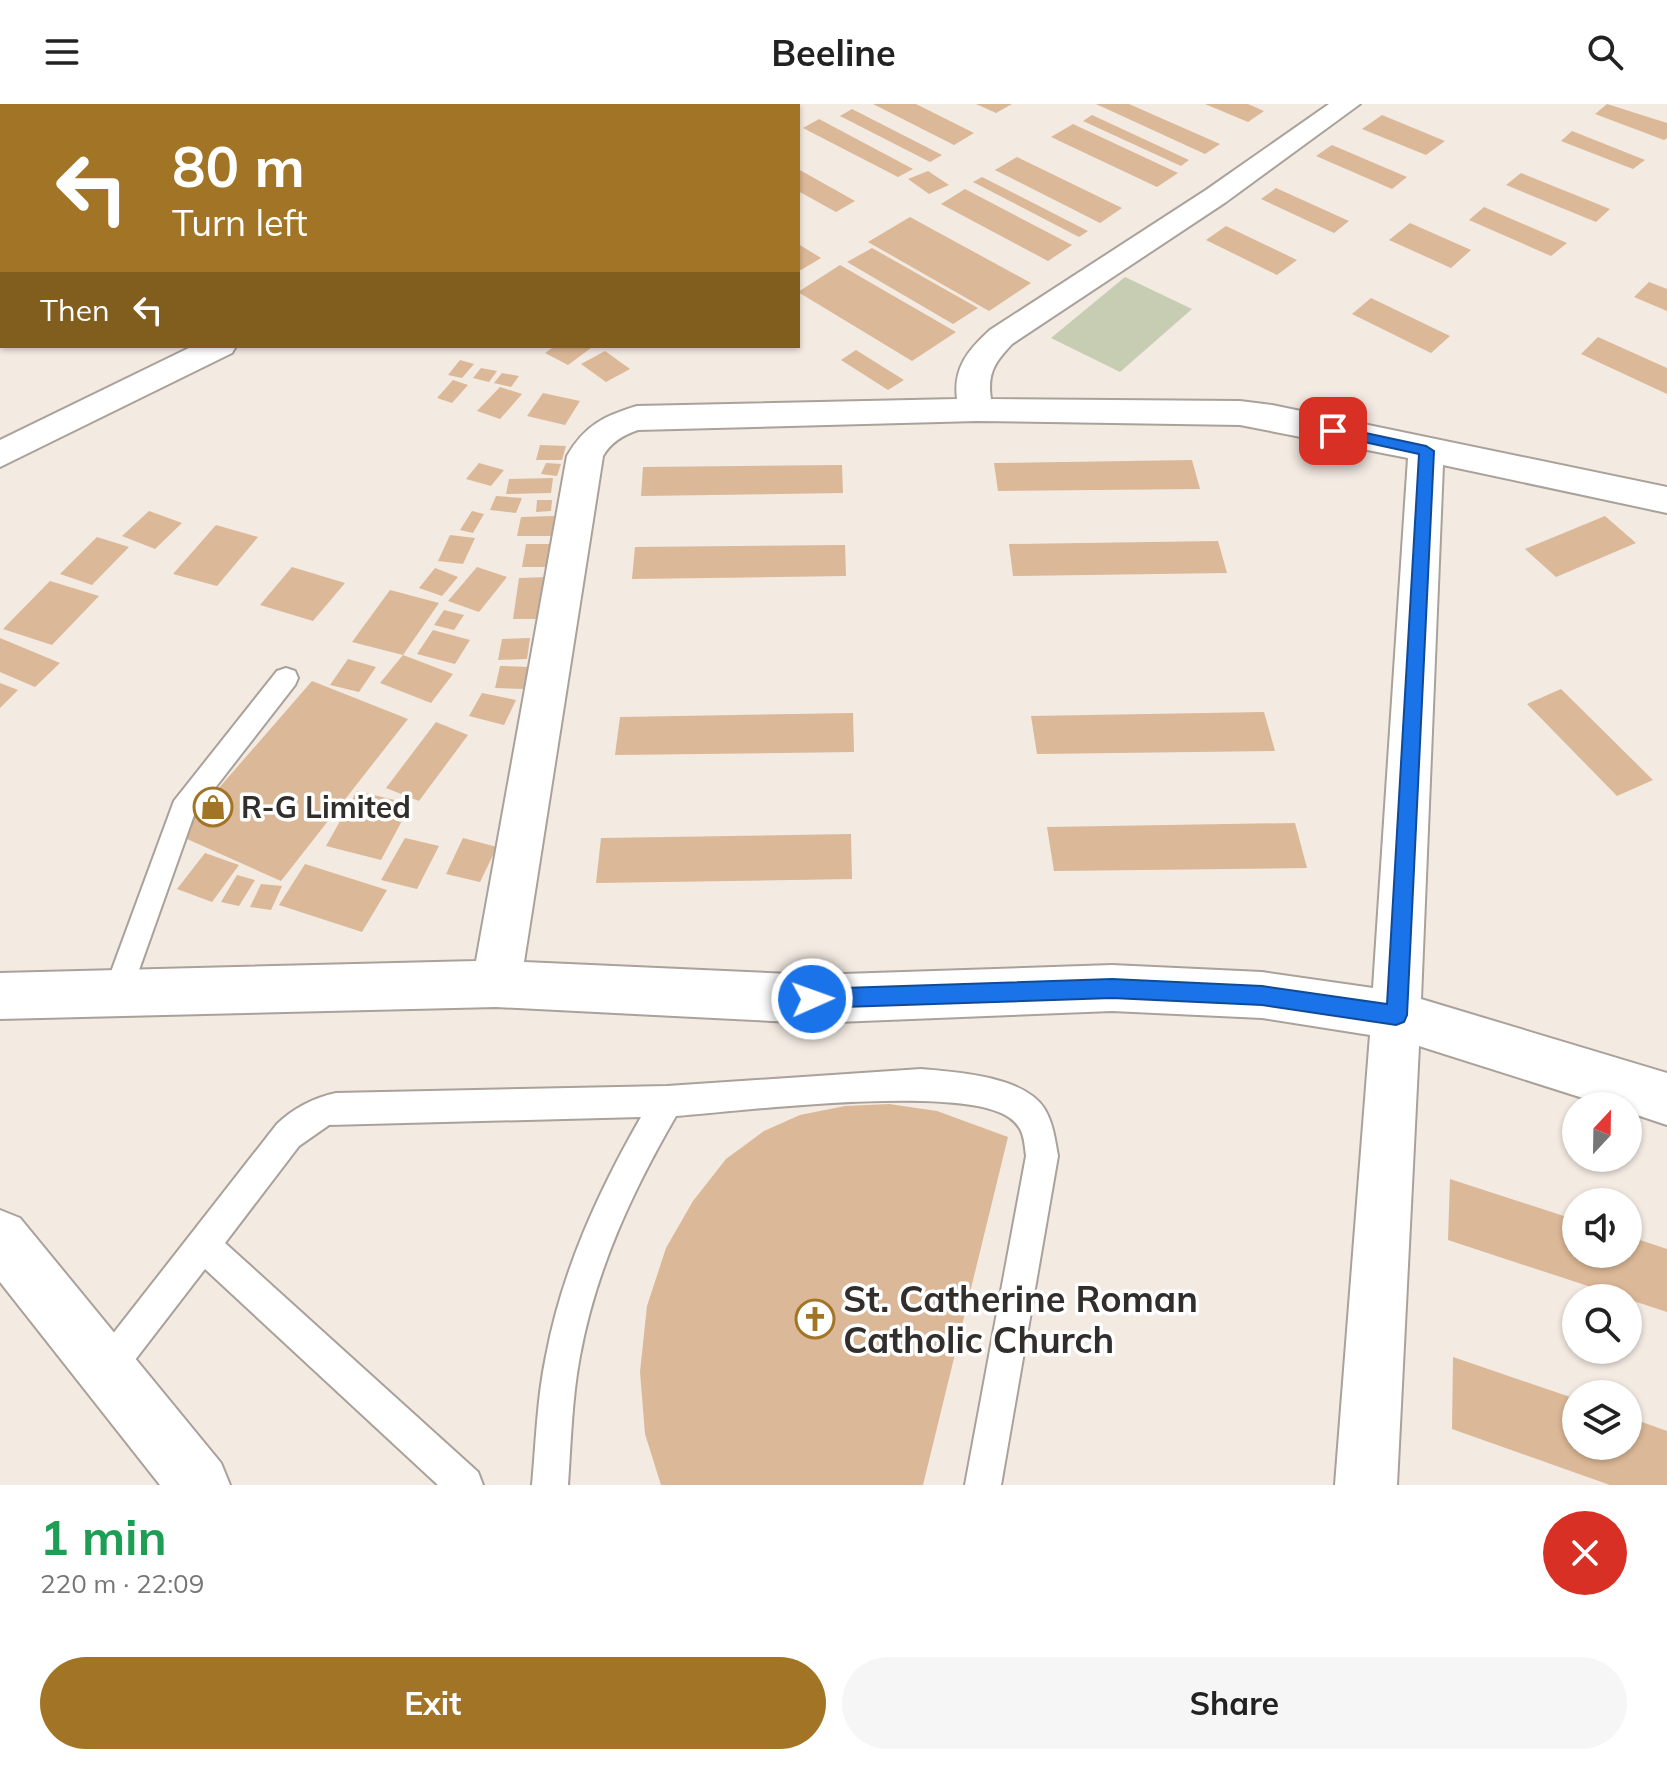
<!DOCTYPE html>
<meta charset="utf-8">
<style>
:root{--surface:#fff;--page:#f6f6f6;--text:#222;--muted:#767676;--accent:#a27526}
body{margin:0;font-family:Mulish,sans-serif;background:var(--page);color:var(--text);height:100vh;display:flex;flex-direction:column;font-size:30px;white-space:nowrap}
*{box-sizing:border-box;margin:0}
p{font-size:26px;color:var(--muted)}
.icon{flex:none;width:44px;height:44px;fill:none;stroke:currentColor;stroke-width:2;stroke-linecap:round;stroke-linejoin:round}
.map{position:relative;height:1381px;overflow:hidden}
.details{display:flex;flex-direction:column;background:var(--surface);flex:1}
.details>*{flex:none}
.banner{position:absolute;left:0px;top:0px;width:800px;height:244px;box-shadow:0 2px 6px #0004;background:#a27526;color:#fff;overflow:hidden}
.needle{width:52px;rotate:22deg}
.tools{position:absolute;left:1562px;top:988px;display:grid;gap:16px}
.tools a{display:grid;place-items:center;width:80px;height:80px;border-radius:50%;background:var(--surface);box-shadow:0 2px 6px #0004;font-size:40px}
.pin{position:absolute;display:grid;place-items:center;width:68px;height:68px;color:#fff;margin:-34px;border-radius:16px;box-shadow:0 4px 12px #0006}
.me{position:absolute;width:88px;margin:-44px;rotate:88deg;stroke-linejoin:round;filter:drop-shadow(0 0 6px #0008)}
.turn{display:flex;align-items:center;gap:28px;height:168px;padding:0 40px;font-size:36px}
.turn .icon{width:104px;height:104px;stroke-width:2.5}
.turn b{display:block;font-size:56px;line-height:68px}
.then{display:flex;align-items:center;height:76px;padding:0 40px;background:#0003;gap:16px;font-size:30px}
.round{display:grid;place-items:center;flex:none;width:84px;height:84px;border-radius:42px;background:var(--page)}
.summary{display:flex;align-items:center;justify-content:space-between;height:136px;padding:0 40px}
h1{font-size:48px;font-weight:700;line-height:60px;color:#1e9e55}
.cta{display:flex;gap:16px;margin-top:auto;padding:16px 40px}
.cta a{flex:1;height:92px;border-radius:48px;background:var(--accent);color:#fff;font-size:32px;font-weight:700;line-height:92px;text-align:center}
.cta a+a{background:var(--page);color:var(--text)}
header{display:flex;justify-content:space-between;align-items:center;height:104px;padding:0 40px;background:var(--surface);font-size:36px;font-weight:700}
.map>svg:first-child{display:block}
</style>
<header><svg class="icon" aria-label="menu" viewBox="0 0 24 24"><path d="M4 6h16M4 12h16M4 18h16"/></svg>Beeline<svg class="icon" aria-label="search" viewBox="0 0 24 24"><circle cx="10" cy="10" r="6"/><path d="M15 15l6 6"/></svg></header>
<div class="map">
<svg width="1667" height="1381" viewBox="0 0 1667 1381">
<rect width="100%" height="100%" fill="#f3eae2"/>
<!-- green -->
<path fill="#c7cdb3" d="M1125,173L1192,205L1120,268L1051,234Z"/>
<!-- building -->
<path fill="#dbb897" d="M873,0H916L974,29L954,41Z
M976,0H1012L996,9Z
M1096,0H1129L1220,40L1205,50Z
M1205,0H1248L1264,7L1248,18Z
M1607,0L1667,19V34L1664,36L1595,10Z
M852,5L942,51L930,58L840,12Z
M1092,11L1189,56L1181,62L1083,17Z
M1382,11L1445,37L1426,51L1362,25Z
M819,15L913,65L898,73L803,24Z
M1073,20L1178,69L1157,83L1051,33Z
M1572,27L1645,56L1633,65L1561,37Z
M1332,41L1407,73L1392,85L1316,52Z
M1017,53L1122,104L1100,119L995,66Z
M798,65L855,97L836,108L798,87Z
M928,67L949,81L929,90L908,75Z
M1521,69L1610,105L1596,118L1506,81Z
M982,73L1088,127L1079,133L973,78Z
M1276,84L1349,117L1334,129L1261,95Z
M965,85L1072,141L1048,157L941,100Z
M1484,103L1567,139L1551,152L1469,116Z
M910,113L1031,179L989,207L868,138Z
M1410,119L1471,146L1451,164L1389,136Z
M1226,122L1297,156L1277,171L1206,136Z
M800,141L821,154L801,166L798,164Z
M872,144L978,204L953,220L847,158Z
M840,161L956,228L912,257L798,188Z
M1649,178L1667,185V207L1634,193Z
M1371,194L1450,232L1431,249L1352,210Z
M1598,233L1667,264V290L1581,250Z
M555,242H587L591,244L568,261L545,249Z
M856,246L904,276L888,286L841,256Z
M605,247L630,265L606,278L581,260Z
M460,256L474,260L462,274L448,271Z
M481,264L497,267L489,278L473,274Z
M502,269L519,272L511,283L494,279Z
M453,276L468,281L452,299L437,294Z
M500,283L522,290L500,315L477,307Z
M543,289L580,297L565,321L527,312Z
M540,341L566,342L562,356H536Z
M1192,356L1200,385L998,387L994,359Z
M479,359L504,366L491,382L466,375Z
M546,359L561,360L557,372L541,370Z
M842,361L843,389L641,392L643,363Z
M553,374L551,389L506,390L509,375Z
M496,392L522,394L516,409L490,406Z
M537,396H552L551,407L536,408Z
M149,407L182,419L155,445L122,432Z
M472,407L484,410L473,429L460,426Z
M554,412L552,432H517L521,413Z
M1605,412L1636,439L1556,473L1525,445Z
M216,421L258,433L217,482L173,470Z
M450,431L475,434L463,460L438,457Z
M97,433L129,443L92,481L60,470Z
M1218,437L1227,469L1013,472L1009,440Z
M526,440H550L547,463H522Z
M845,441L846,472L632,475L635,443Z
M292,463L345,479L313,517L260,501Z
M477,463L507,473L479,508L448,497Z
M435,464L458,473L442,492L419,484Z
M549,473L542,515H513L519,474Z
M50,477L99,492L52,541L3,525Z
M390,486L439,499L403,551L352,538Z
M444,506L464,511L454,526L434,521Z
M433,526L470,536L455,560L417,550Z
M0,534L60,559L35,583L0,568Z
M530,534L527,555L498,556L502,535Z
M403,551L453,570L431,599L380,579Z
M348,555L376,563L359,588L330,581Z
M500,562L530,563L525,585L495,584Z
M312,577L408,615L281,777L178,731Z
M0,579L18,586L0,604Z
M1561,585L1653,676L1617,692L1527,600Z
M482,589L516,596L504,621L469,612Z
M1264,608L1275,647L1037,650L1031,612Z
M853,609L854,648L615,651L620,613Z
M436,618L468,631L419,697L386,684Z
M357,687L411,700L381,756L326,742Z
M1295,719L1307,764L1054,767L1047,723Z
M851,730L852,775L596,779L601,734Z
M405,734L439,742L417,785L381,776Z
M463,734L497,743L480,778L446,770Z
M205,749L239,761L212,798L177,785Z
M305,760L387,786L362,828L279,801Z
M237,771L255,776L239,802L221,798Z
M261,780L282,782L271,806L250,803Z
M889,1000L937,1007L1008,1033L923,1381H661L645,1330L640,1268L647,1202L666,1144L693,1097L726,1055L764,1027L800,1011L845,1002Z
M1450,1075L1576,1116V1150H1628V1132L1667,1145V1208L1448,1136Z
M1453,1253L1576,1295V1342H1628V1313L1667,1327V1381H1610L1452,1325Z"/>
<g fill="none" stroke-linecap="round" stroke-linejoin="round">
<!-- lane casing -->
<g stroke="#a9a19a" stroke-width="4">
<path id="lane" d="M286,564L295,567L298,574L295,581L194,711L128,897L118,901L108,897L104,887L174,697L277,567Z
M921,965C956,968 1023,972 1044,1004C1053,1018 1055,1036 1058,1052L1001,1381H965L1026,1052C1024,1036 1024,1024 1010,1014C964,979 741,1007 676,1012C632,1088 596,1165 580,1252C572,1294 571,1338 568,1381H532C536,1338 537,1295 546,1252C562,1167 598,1088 641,1013L329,1021L299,1042L225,1139L478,1368L483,1381H438L205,1165L118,1278L106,1283L94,1278L89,1266L94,1254L277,1020C294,1004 313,994 336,989L667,982Z"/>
</g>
<!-- street casing -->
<g stroke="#a9a19a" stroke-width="4">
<path id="street" d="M589,0H617L618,2H590Z
M1329,0H1360L1226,98L1012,240C995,258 987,269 991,295L1240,297L1272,301L1667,383V409L1443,361L1421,895L1667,969V1021L1628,1008V1002H1608L1419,942L1397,1381H1335L1370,931L1262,914L1112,907L812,919L496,903L0,915V869L476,857L567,352C585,321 604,312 637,302L957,295C953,264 968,246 990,226L1206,86ZM977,317L1240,321L1408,354L1373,884L1262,868L1112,861L812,871L524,858L603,352C611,338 623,331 638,326Z
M193,242H236L232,249L0,363V336Z
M0,1106L20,1114L221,1359L230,1381H160L0,1178Z"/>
</g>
<!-- lane -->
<use href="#lane" fill="#fff" fill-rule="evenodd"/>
<!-- street -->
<use href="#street" fill="#fff" fill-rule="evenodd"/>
</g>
<!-- route -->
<path fill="#1a73e8" stroke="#114b97" stroke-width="2" d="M1333,322L1426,342L1434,347L1407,911L1404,918L1396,921L1262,901L1112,894L812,904L804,901L801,895L804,888L812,885L1112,875L1262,882L1387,900L1419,350L1328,330L1326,327Z"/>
<!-- icons -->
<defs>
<g id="shop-ring" transform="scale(2)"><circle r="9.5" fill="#fff" stroke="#a27526" stroke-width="1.5"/><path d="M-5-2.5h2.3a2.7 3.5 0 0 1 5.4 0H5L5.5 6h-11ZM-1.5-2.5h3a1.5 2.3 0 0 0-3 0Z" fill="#a27526"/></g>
<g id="church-ring" transform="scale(2)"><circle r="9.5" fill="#fff" stroke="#a27526" stroke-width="1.5"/><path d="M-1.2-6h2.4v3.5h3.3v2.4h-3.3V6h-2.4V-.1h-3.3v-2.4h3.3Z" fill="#a27526"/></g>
</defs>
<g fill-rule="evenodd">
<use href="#shop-ring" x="213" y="703"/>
<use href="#church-ring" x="815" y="1215"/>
</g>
<g text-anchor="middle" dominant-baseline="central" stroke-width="7" stroke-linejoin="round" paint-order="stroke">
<!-- poi labels -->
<g font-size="30" font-weight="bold" fill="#322e2b" stroke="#fff" text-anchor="start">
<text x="241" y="703">R-G Limited</text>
</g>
<!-- near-poi labels -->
<g font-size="36" font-weight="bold" fill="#322e2b" stroke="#fff" text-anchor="start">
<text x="843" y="1194">St. Catherine Roman<tspan x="843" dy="41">Catholic Church</tspan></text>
</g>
</g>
</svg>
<div class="tools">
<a><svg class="needle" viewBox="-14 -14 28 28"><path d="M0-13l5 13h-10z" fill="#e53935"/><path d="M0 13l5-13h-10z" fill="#767676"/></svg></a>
<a><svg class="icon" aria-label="sound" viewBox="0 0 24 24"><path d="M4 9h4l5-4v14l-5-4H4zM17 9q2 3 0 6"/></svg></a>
<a><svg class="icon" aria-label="search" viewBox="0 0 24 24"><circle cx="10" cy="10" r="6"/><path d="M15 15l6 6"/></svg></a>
<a><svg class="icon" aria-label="layers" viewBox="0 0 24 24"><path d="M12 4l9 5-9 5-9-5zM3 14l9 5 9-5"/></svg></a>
</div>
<div class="pin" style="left:1333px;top:327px;background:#d93025"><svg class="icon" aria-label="arrive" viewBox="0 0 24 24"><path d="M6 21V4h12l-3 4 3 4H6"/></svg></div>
<svg class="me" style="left:812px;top:895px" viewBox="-20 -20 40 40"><circle r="17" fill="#1a73e8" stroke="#fff" stroke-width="3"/><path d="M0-11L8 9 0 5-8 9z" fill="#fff"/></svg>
<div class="banner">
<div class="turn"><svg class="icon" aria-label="left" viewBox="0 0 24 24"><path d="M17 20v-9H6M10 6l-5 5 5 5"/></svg><div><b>80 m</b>Turn left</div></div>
<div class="then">Then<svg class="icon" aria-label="left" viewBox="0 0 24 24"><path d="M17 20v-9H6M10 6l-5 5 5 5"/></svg></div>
</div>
</div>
<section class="details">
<div class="summary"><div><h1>1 min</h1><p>220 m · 22:09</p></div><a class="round" style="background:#d93025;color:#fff"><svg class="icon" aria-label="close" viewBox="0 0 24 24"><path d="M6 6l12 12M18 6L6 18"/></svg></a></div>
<div class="cta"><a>Exit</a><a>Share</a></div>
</section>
